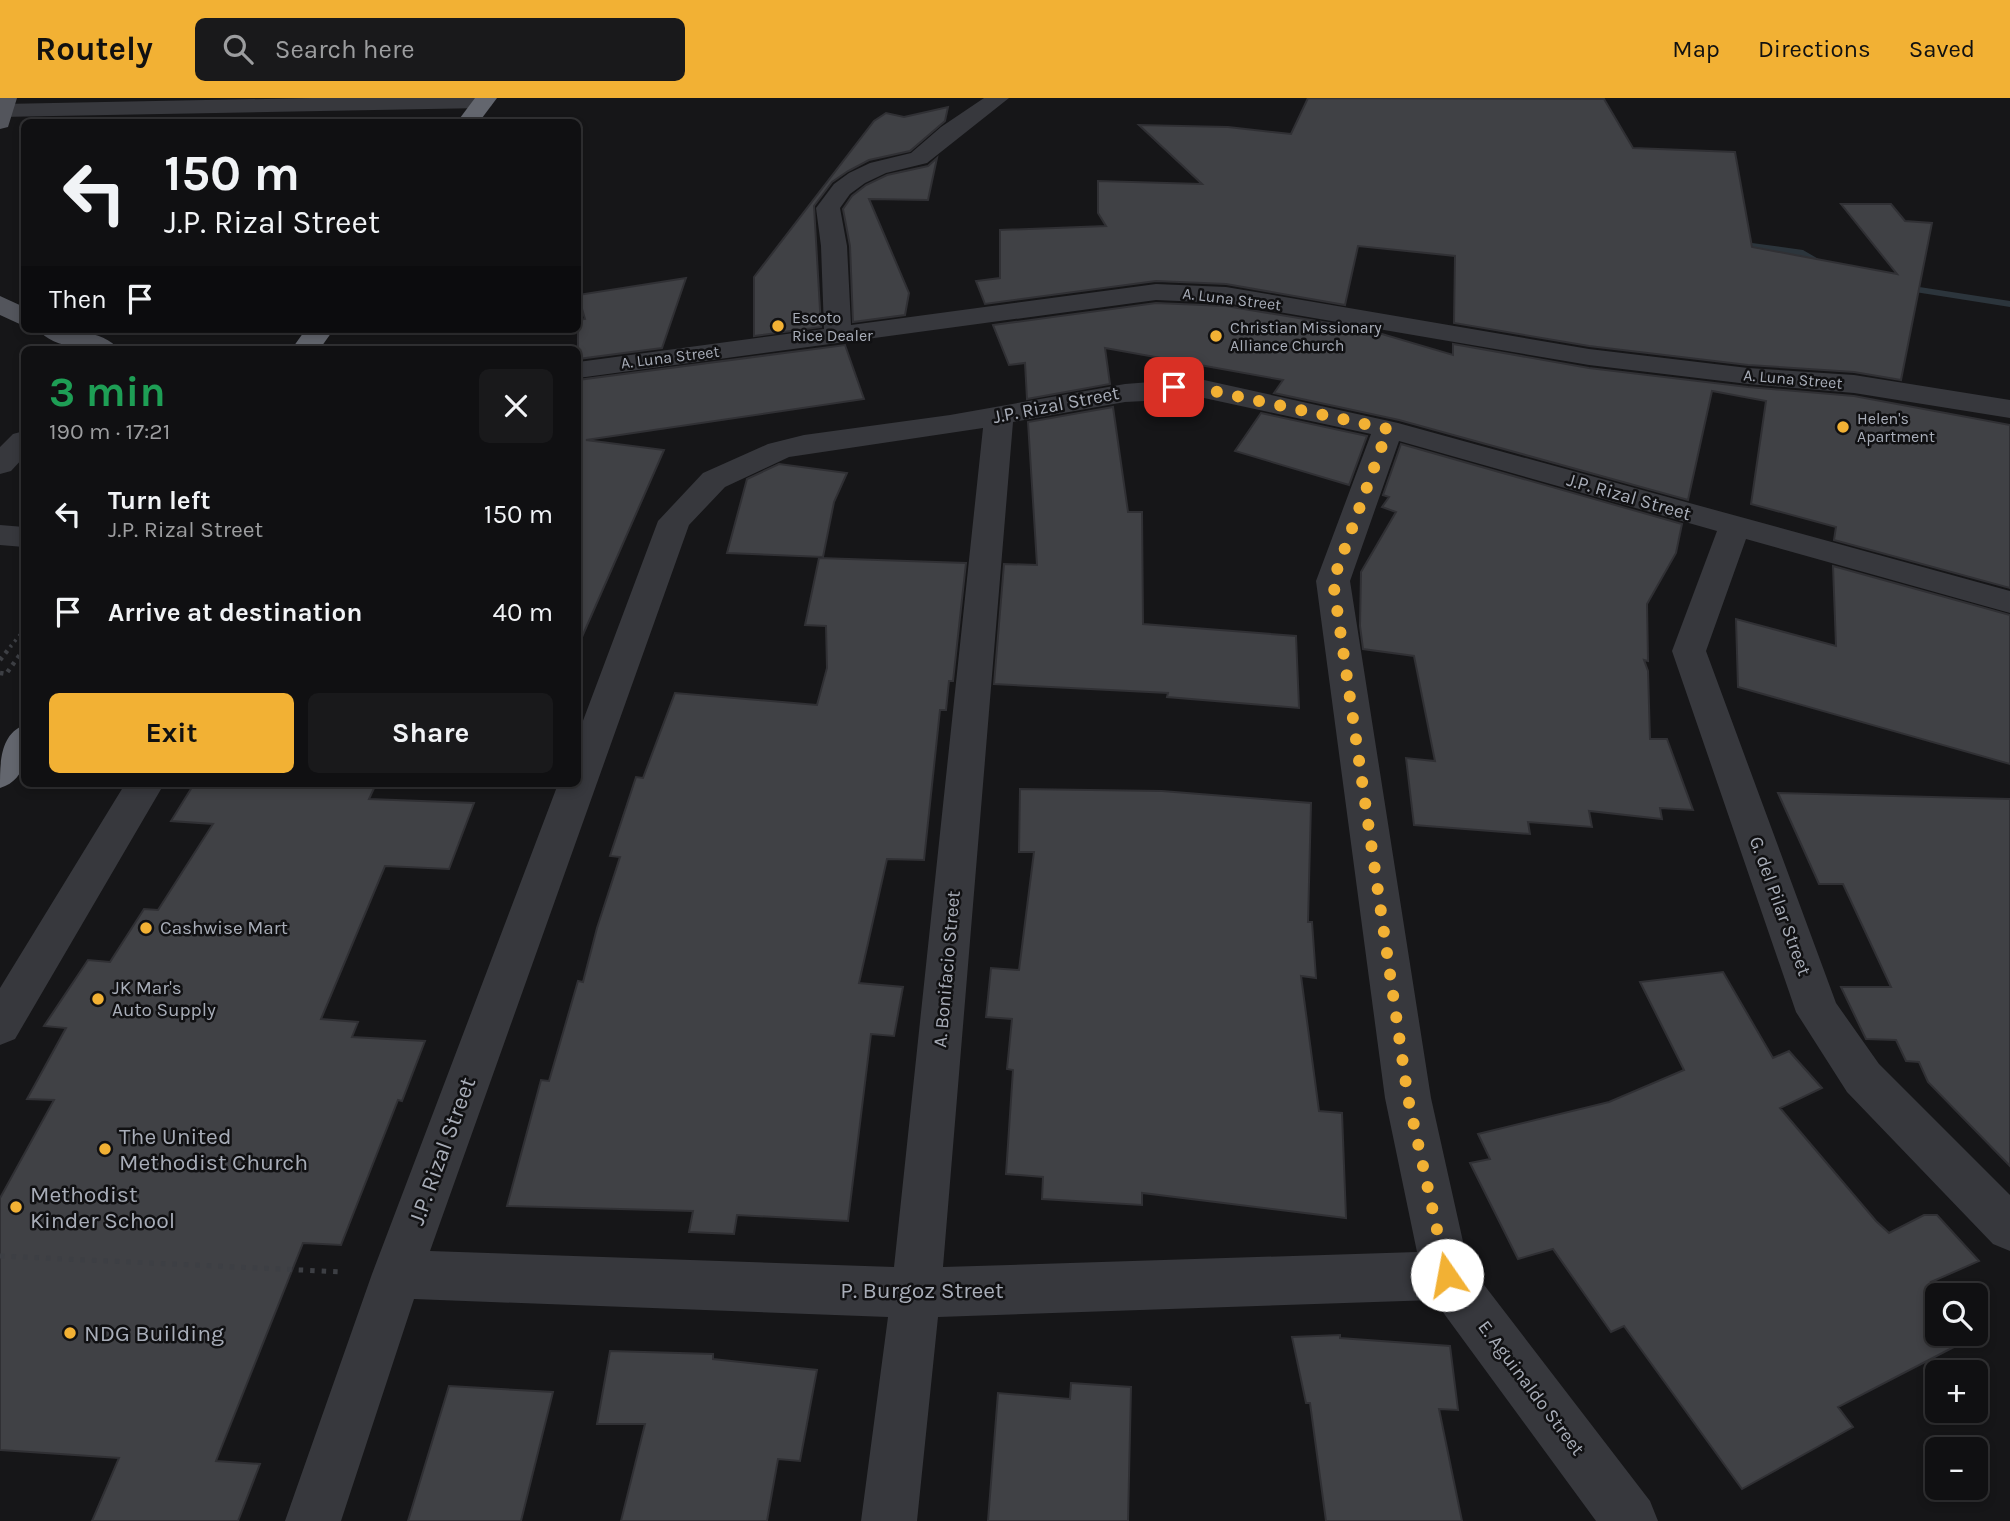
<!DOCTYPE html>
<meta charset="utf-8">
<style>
:root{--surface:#101012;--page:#19191b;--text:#f1f3f6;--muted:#9c9d9f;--line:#303032;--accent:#f2b134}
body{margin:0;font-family:Karla,sans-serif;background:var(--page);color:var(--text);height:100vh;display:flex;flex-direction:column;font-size:26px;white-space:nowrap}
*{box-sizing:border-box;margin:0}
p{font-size:23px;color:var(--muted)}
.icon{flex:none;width:38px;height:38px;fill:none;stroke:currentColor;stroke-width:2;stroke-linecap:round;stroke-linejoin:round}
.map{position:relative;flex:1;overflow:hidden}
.panel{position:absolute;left:21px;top:248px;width:560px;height:441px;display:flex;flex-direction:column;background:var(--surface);border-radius:10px;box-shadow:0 4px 10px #0003,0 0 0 2px var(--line)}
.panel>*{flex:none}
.banner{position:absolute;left:21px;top:21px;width:560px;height:214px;border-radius:10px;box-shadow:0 4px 10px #0003,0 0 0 2px var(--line);background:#101012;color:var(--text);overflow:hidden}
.fabs{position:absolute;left:1925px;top:1185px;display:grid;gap:14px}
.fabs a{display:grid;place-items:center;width:63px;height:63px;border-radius:10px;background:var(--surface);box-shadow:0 4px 10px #0003,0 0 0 2px var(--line);font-size:35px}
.pin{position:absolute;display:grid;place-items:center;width:60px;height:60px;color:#fff;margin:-30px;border-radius:14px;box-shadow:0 4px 10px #0006}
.me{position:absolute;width:77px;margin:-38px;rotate:348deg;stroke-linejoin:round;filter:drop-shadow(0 0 5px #0008)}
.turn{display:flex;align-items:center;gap:24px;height:147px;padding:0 28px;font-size:32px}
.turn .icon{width:91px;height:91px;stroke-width:2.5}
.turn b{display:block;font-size:49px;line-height:60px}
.then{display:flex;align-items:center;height:66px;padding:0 28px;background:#0003;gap:14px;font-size:26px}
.round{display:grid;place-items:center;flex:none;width:74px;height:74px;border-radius:10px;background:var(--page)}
.headline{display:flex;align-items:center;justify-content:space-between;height:119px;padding:0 28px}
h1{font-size:42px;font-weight:700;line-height:52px;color:#1e9e55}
.primary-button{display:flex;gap:14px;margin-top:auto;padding:14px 28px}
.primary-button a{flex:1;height:80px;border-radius:10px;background:var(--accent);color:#111;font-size:28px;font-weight:700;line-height:80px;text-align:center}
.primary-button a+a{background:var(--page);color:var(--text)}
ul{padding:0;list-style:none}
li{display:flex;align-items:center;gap:21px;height:98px;padding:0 28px}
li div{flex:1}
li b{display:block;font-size:26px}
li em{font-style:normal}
header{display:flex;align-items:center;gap:42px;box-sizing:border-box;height:98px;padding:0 35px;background:var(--accent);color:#111}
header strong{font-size:33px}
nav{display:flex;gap:38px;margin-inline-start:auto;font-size:24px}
.search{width:490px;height:63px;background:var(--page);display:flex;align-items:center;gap:18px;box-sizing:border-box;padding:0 24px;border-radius:10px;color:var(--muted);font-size:26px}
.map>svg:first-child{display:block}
</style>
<header>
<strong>Routely</strong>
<div class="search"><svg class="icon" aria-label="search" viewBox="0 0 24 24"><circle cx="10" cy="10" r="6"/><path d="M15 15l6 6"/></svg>Search here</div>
<nav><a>Map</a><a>Directions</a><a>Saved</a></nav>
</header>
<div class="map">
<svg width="2010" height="1423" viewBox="0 0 2010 1423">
<rect width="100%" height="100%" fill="#161618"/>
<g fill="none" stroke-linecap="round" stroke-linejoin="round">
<!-- stream -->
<path fill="#2c353c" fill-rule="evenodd" d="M1752,145L1803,152L1834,170L1825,172C1816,167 1805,159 1795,157C1781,153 1734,154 1728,150L1733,147Z
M1900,186L2010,203V209L1896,191V187Z"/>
</g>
<!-- building -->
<path fill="#404145" stroke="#303034" stroke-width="2" d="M1308,0L1604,1L1633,50L1735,54L1752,149L1897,176L1841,106H1891L1905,123L1932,125L1901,282L1854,274L1748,267L1589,248L1454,225L1455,158L1358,148L1345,207L1226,186L1156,183L985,206L976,183L1000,180V132L1106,128L1098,115V83L1202,86L1139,27L1228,29L1291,36Z
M948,9L945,23L910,53L869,62L848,73L832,84L814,108L821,229L754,238V179L874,23L886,15L904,19Z
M937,60L928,102L869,101L909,195L905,217L853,224L850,148L843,111L852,98L866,87L887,77L928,68Z
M686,180L662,250L578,261V222L585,221L578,197Z
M1156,205L1226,208L1365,231L1453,257V246L1589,270L1748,289L1854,298L2010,327V490L1834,442L1836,429L1751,406L1766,303L1712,293L1688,402L1399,322L1274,295L1283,282L1105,250L1110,286L1027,301L1025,265L1009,267L993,227Z
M845,247L864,301L586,342L664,352L578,548V282Z
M1113,309L1128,414H1142L1143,526L1296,538L1299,610L1167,599L1168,595L994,586L1004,466L1037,467L1028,324Z
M1261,315L1367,338L1349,387L1235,353Z
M1401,346L1682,426L1676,455L1647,506L1648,563L1644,562L1648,573L1650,641H1667L1693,712L1660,710L1662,721L1589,713L1592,729L1528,724L1530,736L1414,727L1406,660L1435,663L1414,558L1363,551L1360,528L1361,474L1396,414L1382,409L1389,399L1383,397Z
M779,366L847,375L834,404L823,459L727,455L747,381Z
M819,460L966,465L953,583H949L946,612H940L924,762L887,761L859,885L903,889L894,938L871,936L848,1123L737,1117L734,1136L689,1134L693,1113L507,1108L541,982L549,983L578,883L583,884L597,830L620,759L610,758L636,679L643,680L675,595L817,607L827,570L826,528L805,527Z
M1833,468L2010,517V666L1738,589L1736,521L1836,548Z
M194,686H376L369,701L474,705L449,771L385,768L321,921L358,924L352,939L425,943L402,1003L398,1002L341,1147L303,1145L216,1363L260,1366L238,1423H92L119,1360L0,1352V1100L54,1002L27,1001L66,930L44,928L88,862L110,864L144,811L158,812L213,726L171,723Z
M1020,691L1162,693L1311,705L1308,824H1312L1316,880L1301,878L1319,1013L1342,1015L1346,1120L1142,1095V1107L1042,1101L1043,1079L1006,1076L1013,972L1007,971L1012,921L986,919L991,870L1019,872L1034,754H1019Z
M1778,695L2010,701V1068L1928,984L1919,964L1906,963L1896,942L1866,941L1841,889H1891L1843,786H1819Z
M1723,874L1773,960L1789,953L1822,990L1780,1010L1876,1123L1889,1135L1924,1117H1937L1979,1163L1931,1184L1942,1197H1937V1236L1977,1237L1838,1309L1853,1329L1742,1391L1624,1228L1611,1234L1553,1151L1518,1161L1470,1065L1490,1061L1478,1036L1609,1004L1684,972L1640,884Z
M1340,1237V1240L1450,1248L1458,1312L1439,1311L1462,1423H1326L1310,1305H1306L1292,1239Z
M610,1253L713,1256V1261L817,1272L800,1363L778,1361L767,1423H621L645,1326H597Z
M1071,1285L1131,1289L1128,1423H988L998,1295L1070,1301Z
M449,1288L553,1294L521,1423H408Z"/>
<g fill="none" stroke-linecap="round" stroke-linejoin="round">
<!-- path-far2 -->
<path stroke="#3d3f44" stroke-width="3.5" stroke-dasharray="2.5 4.5" stroke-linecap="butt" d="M10,549L24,532"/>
<!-- path-far1 -->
<path stroke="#3d3f44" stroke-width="4.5" stroke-dasharray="3.5 5" stroke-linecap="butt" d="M0,562L11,548
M0,575L6,576L24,551"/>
<!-- path -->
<path stroke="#3d3f44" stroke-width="5" stroke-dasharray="4.5 7" stroke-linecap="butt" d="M0,1158L344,1174"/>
<!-- minor -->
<path fill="#37383d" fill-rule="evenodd" d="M312,0H492L494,3L491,8L483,10L0,19V7L3,6Z
M984,0H1009L927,65L886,75L865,85L850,96L840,110L847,148L851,227L1156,186L1226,189L1589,251L1748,270L1854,277L2010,302V320L1854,295L1748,286L1589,267L1226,205L1156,202L578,280V264L824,231L821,148L816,110L834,86L849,75L870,65L911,55L941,29Z
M1177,282H1204L1398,325L2010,493V515L1746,441L1706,553L1836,905L1879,966L2010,1097V1153L1993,1146L1847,994L1796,914L1672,553L1717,433L1399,343L1350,483L1431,1000L1468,1166L1650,1403L1658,1423H1596L1434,1202L938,1219L917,1423H861L888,1219L414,1201L341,1423H285L372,1176L558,686H578V636L658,423L703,375L768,346L804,337L950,317L1125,286ZM1204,300L1371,336L1316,483L1385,1000L1417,1154L943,1169L1013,324L1125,304ZM983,330L894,1169L430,1153L689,427L725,389L789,359Z
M24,333V359L11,373L0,376V349L13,336Z
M0,427L24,429V449L0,447Z
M125,686H164L15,941L0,947V890Z"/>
<!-- major -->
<path fill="#53555c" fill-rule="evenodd" d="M0,0H17L8,29L0,31Z
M0,198L24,209V228L0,217Z
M38,231C61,231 104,231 119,252C96,252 53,252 38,231Z"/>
<!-- highway -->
<path fill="#63666e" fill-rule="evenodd" d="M475,0H497L479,24H457Z
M306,231H334L319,252H291Z
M24,627C26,653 29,681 0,690C0,664 0,637 24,627Z"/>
</g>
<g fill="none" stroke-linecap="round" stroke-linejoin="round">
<!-- route -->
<path stroke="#f2b134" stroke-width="12" stroke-dasharray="0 21.6" d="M1174,289L1204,291L1388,331L1333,483L1408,1000L1447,1177"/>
</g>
<!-- markers -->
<g fill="#f2b134" stroke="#111113" stroke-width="2.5">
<circle cx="778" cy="228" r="7"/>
<circle cx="1216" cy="238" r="7"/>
<circle cx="1843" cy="329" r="7"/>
<circle cx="146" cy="830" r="7"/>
<circle cx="98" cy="901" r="7"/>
<circle cx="105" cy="1051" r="7"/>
<circle cx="16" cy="1109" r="7"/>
<circle cx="70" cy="1235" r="7"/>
</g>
<g text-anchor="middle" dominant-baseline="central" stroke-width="5" stroke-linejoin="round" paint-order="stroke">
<!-- far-street labels -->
<g font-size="16" fill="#a8adb8" stroke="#111113">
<text transform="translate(1232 201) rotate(7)">A. Luna Street</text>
<text transform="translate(670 259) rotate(-7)">A. Luna Street</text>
<text transform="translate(1793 281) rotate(5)">A. Luna Street</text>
</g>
<!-- far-poi labels -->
<g font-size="16" fill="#a8adb8" stroke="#111113" text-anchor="start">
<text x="792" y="219">Escoto<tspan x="792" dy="18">Rice Dealer</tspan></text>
<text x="1230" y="229">Christian Missionary<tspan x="1230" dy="18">Alliance Church</tspan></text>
<text x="1857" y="320">Helen's<tspan x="1857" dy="18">Apartment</tspan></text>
</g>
<!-- street labels -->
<g font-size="19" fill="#a8adb8" stroke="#111113">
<text transform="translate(1056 307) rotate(-11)">J.P. Rizal Street</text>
<text transform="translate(1629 399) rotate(16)">J.P. Rizal Street</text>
<text transform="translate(1780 808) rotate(70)">G. del Pilar Street</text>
<text transform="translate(947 871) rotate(-85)">A. Bonifacio Street</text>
<text transform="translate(1531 1290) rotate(53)">E. Aguinaldo Street</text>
</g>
<!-- poi labels -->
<g font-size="19" fill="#a8adb8" stroke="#111113" text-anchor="start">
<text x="160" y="830">Cashwise Mart</text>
<text x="112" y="890">JK Mar's<tspan x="112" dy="22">Auto Supply</tspan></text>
</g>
<!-- near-poi labels -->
<g font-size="23" fill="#a8adb8" stroke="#111113" text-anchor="start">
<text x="119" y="1038">The United<tspan x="119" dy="26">Methodist Church</tspan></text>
<text x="30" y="1096">Methodist<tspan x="30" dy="26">Kinder School</tspan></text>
<text x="84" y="1235">NDG Building</text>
</g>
<!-- near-street labels -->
<g font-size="23" fill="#a8adb8" stroke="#111113">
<text transform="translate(442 1053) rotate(-70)">J.P. Rizal Street</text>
<text x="922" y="1192">P. Burgoz Street</text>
</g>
</g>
</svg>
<div class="fabs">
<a><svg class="icon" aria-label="search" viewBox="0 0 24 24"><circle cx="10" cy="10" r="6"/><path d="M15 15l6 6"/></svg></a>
<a>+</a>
<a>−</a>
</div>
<div class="pin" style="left:1174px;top:289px;background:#d93025"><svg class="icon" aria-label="arrive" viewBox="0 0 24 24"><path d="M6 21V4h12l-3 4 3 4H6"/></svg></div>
<svg class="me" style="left:1447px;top:1177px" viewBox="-20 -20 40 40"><circle r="19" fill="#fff"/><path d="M0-13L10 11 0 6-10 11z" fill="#f2b134"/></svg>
<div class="banner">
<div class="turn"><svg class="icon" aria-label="left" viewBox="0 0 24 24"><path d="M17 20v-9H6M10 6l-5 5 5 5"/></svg><div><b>150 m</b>J.P. Rizal Street</div></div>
<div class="then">Then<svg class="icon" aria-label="arrive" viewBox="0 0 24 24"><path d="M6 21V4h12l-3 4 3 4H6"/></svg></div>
</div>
<section class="panel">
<div class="headline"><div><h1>3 min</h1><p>190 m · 17:21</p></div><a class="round"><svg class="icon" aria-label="close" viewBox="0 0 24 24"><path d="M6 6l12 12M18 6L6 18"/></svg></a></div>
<ul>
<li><svg class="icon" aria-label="left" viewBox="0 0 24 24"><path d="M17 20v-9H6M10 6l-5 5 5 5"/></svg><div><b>Turn left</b><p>J.P. Rizal Street</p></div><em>150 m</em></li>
<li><svg class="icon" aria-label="arrive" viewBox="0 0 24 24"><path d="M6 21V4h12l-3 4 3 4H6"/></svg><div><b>Arrive at destination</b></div><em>40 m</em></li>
</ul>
<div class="primary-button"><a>Exit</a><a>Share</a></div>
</section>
</div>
